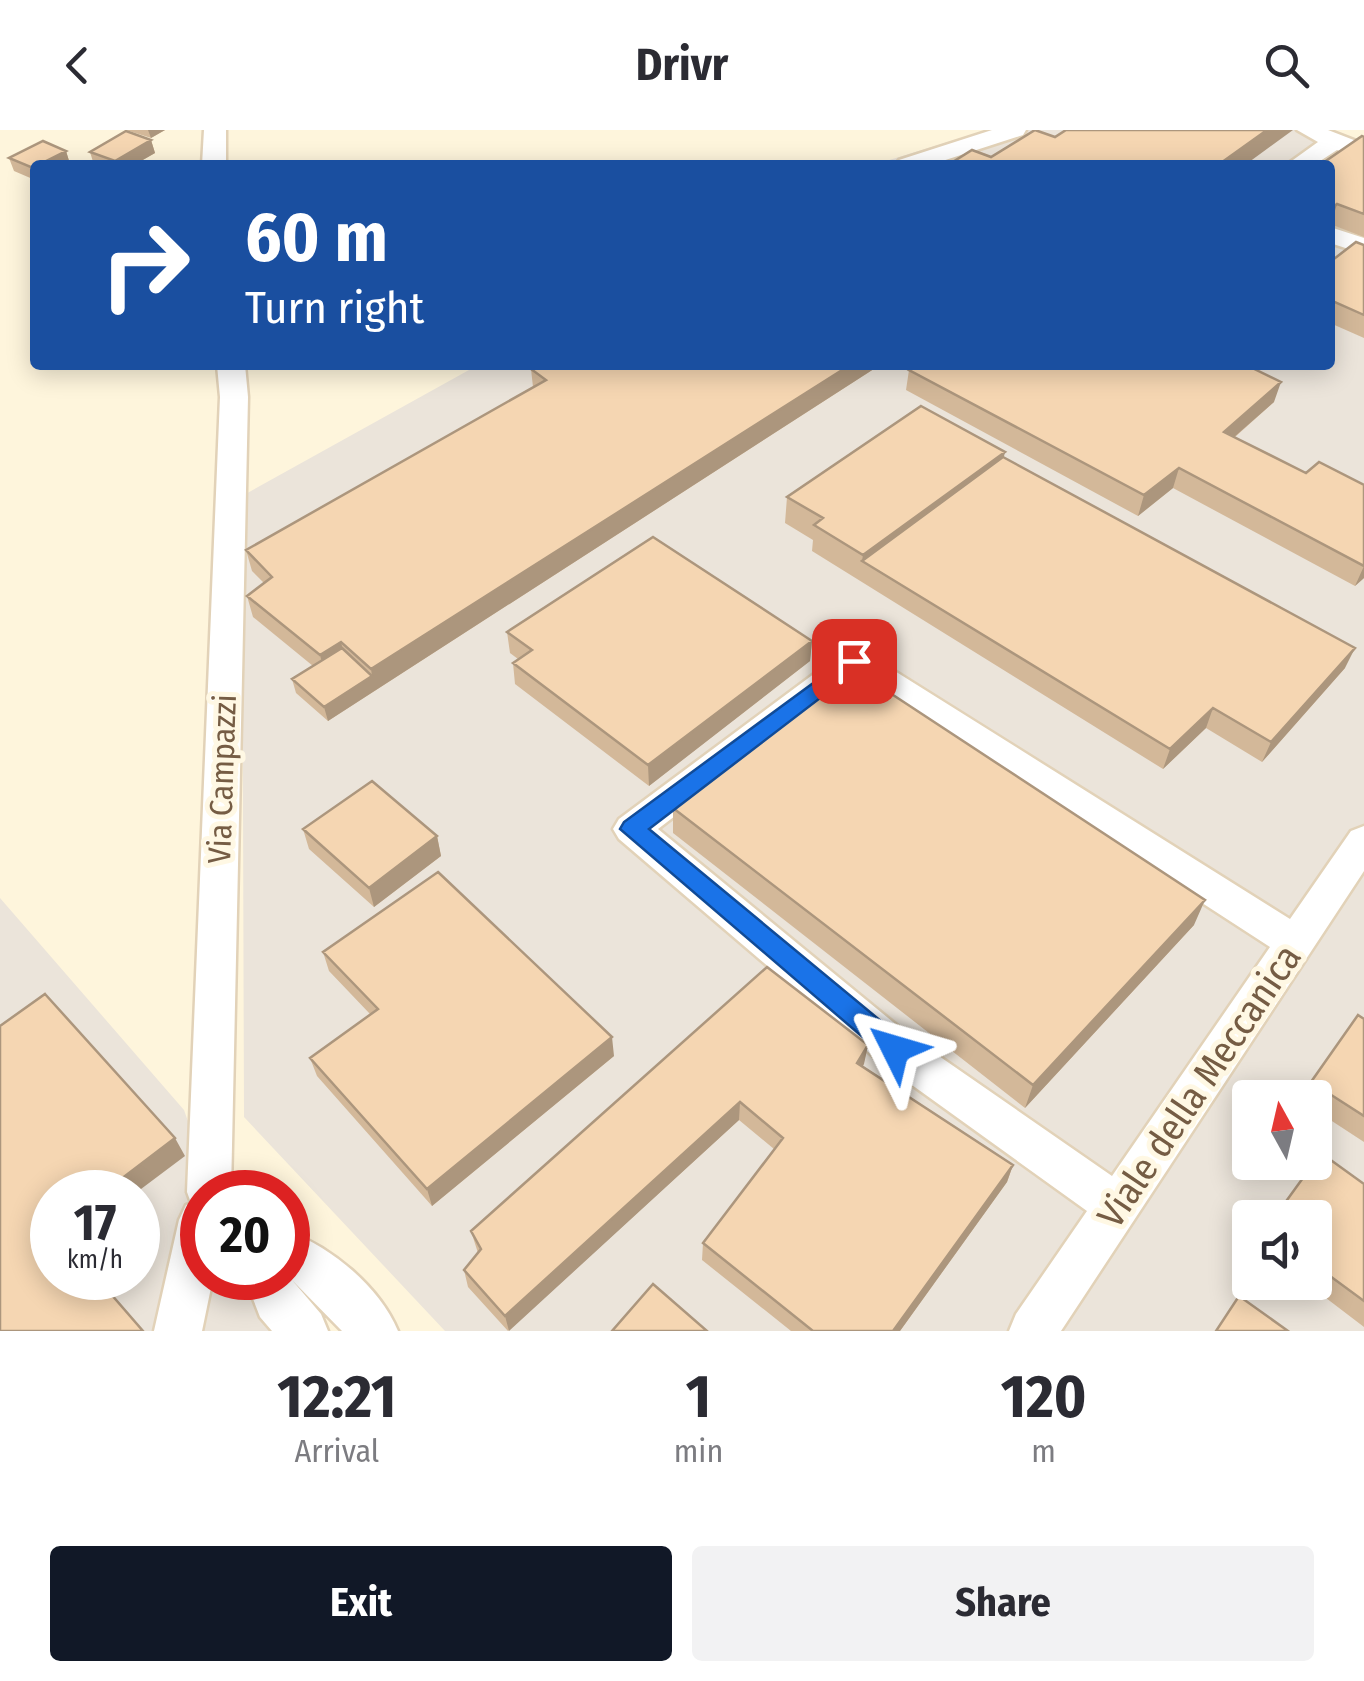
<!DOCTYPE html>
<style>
:root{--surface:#fff;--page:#f2f2f3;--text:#2b2b33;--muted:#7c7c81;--accent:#111827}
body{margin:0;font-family:"Fira Sans Condensed",sans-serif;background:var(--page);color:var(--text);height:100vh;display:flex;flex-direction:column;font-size:38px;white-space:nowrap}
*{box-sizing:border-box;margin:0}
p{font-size:32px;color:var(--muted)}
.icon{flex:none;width:55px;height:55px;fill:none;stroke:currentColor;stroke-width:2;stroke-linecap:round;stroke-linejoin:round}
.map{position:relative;height:1201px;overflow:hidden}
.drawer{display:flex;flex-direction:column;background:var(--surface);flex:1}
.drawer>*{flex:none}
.banner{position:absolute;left:30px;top:30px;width:1305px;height:210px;border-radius:10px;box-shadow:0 5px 25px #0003;background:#1a4fa0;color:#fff;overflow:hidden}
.needle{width:65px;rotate:352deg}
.buttons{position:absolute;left:1232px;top:950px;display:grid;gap:20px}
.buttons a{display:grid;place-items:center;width:100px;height:100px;border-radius:10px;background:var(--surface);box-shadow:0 5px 25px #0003;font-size:50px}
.speed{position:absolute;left:30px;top:1040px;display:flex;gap:20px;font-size:50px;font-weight:700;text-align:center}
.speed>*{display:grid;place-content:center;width:130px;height:130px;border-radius:50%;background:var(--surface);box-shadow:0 5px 25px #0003;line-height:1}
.speed small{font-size:25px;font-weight:400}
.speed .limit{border:15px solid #d22;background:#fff;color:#111}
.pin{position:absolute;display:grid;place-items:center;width:85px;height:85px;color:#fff;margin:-42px;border-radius:20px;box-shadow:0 5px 15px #0006}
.me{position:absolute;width:110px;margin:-55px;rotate:310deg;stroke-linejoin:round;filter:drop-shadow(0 0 8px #0008)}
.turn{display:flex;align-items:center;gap:35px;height:210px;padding:0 50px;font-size:45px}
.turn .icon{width:130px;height:130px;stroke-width:2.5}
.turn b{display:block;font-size:70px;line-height:85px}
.eta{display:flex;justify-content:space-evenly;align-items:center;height:170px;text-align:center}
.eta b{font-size:60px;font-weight:700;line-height:70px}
.primary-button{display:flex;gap:20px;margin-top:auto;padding:20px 50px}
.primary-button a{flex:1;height:115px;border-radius:10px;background:var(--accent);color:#fff;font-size:40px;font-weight:700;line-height:115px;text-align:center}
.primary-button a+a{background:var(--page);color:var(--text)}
header{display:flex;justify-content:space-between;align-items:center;height:130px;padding:0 50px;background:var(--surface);font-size:45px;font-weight:700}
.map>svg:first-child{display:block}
</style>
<header><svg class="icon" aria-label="back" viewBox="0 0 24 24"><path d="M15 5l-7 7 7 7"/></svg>Drivr<svg class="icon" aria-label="search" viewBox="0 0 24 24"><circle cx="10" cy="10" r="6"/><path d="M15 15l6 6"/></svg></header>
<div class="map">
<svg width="1364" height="1201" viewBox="0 0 1364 1201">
<rect width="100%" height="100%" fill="#fef5dc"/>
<!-- industrial -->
<path fill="#ebe4da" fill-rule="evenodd" d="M987,0H1324L1364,16V1201H445L244,987L242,366L478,235H1330V35H873ZM1250,968H1315V1032H1250ZM1250,1088H1315V1152H1250Z
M0,768L184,980L213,1062H202V1148H244L256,1180L273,1201H0ZM52,1062H138V1148H52Z"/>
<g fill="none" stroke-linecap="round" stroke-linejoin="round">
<!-- minor casing -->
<g stroke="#e2d2b8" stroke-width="5">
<path id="minor" d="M204,0H226V35H202Z
M992,0H1026L1023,5L930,35H895L899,30Z
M1297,0H1328L1364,14V29L1337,20L1314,35H1286L1318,12Z
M1330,97L1364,108V124L1330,113Z
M217,235H245L248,267L231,1062H202V1148H213L202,1201H154L179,1090L186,1075L191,1073L187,1062L220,267Z
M854,519L866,523L1290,789L1351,701L1364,696V741L1061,1201H1009L1016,1184L1087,1081L880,932L619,709L613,699L619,689L842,523ZM855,548L1270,817L1112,1046L910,906L658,699Z
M288,1101C332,1118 379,1156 398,1201H342L292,1150L321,1184L328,1201H272L260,1187L245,1148H288Z"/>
</g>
<!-- minor -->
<use href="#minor" fill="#fff" fill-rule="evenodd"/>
</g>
<!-- wall -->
<path fill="#d3b899" d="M126,0H165L151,8Z
M1364,7V107L1330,94V35Z
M151,10L155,23L134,35H94L90,22Z
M66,21L70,34L35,35V50L14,41L9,28Z
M1364,115V208L1330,193V132Z
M880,235L328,591L296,563L292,549L313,536L253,487L247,466L264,453L252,441L246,420L533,257L531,239Z
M909,240L1274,272L1235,307L1306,343L1364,355V448L1355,456L1173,358L1138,386L906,260Z
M1005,322L1003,327L1345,538L1262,632L1206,598L1163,639L812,421L813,410L785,393L787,367Z
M507,502L812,511L810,531L649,656L515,554L513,533L518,529L510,523Z
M673,678L1194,795L1025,978L673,703Z
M303,699L437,706L441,726L374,777L309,719Z
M323,822L614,926L432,1076L317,946L310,928L370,884L329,841Z
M767,837L868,915L863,936L1013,1035L1007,1052L900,1201H791L702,1130L703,1113L774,1019L739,990L508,1201L468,1157L464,1140L478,1123L471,1101Z
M1364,889V1012L1315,980V968H1302L1311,952Z
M1364,1054V1197L1305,1152H1315V1088Z"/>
<!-- shaded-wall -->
<path fill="#ac967d" d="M148,0H165L151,8Z
M1267,0H1293L1245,35H1218Z
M151,10L155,23L134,35H116L115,31Z
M66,21L70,34L68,35H38Z
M1337,74L1331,94H1330V85L1332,78Z
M850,235H880L328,591L324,577L372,546L371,539Z
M1281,252L1274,272L1217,322L1224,302Z
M1005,322L999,348L862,431L863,425Z
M1179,338L1173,358L1138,386L1144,365Z
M1364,436V448L1355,456Z
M812,511L810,531L649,656L648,635Z
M341,512L346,532L325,545L320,525Z
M1355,518L1345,538L1262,632L1271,612Z
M1213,578L1206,598L1163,639L1170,619Z
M437,706L441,726L374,777L369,758Z
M1205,770L1194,795L1025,978L1033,955Z
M612,907L614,926L432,1076L427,1059Z
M868,915L864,934L854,951L857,933Z
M740,972L739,990L509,1201L505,1186Z
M175,1008L185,1026L137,1062H104Z
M1013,1035L1007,1052L900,1201H893Z"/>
<!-- building -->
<path fill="#f5d6b2" stroke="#ac967d" stroke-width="2.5" d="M1035,0L1055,7L1066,0H1267L1218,35H948L972,20L991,27Z
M126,1L151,10L115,31L90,22Z
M1362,6L1364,7V84L1337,74L1332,78L1330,77V35H1320Z
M43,11L66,21L38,35H35L33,38L9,28Z
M1356,112L1364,115V185L1330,170V132Z
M539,235H850L371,539L341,512L320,525L247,466L272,447L246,420L546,250L531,239Z
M916,235H1246L1281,252L1224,302L1306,343L1319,332L1364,355V436L1179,338L1144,365L909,240Z
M921,276L1005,322L863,425L814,395L823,388L787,367Z
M1003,327L1355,518L1271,612L1213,578L1170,619L862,431Z
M653,407L812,511L648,635L513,533L532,520L507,502Z
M342,518L372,546L324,577L292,549Z
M852,538L1205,770L1033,955L673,678Z
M372,651L437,706L369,758L303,699Z
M438,742L612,907L427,1059L310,928L378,879L323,822Z
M767,837L868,915L857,933L1013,1035L893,1201H813L703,1113L783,1008L740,972L505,1186L464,1140L481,1119L471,1101Z
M45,864L175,1008L104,1062H52V1148H97L143,1201H0V896Z
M1358,885L1364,889V986L1311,952Z
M1321,1023L1364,1054V1171L1315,1135V1088H1274Z
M653,1154L707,1201H612Z
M1239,1166L1288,1201H1216Z"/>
<!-- route -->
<path fill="#1a73e8" stroke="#114b97" stroke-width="2.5" d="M854,523L862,525L865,531L862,536L649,699L905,911L909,919L905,927L895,931L886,927L620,699L624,692Z"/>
<g text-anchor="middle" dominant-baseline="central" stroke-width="10" stroke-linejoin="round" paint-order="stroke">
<!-- street labels -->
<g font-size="32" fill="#755c44" stroke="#fff8e4">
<text transform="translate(222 649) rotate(-88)">Via Campazzi</text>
</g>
<!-- near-street labels -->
<g font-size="38" fill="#755c44" stroke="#fff8e4">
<text transform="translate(1199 956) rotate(-56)">Viale della Meccanica</text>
</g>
</g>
</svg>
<div class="buttons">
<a><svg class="needle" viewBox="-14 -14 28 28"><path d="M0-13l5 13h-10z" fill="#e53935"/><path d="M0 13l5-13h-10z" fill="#7c7c81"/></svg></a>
<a><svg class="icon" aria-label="sound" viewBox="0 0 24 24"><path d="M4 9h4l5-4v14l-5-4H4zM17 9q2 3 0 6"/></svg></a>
</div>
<div class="speed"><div>17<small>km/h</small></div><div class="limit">20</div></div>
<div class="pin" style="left:854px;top:531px;background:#d93025"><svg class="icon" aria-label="arrive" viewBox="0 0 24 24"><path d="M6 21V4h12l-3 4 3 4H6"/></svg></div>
<svg class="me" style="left:895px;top:919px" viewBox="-20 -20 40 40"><path d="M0-17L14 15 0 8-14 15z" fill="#1a73e8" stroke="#fff" stroke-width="4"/></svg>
<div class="banner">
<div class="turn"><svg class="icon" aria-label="right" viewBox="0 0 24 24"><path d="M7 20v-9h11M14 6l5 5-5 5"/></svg><div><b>60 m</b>Turn right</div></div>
</div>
</div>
<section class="drawer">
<div class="eta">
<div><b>12:21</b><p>Arrival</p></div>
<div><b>1</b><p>min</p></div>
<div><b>120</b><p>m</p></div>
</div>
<div class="primary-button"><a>Exit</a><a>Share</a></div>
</section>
